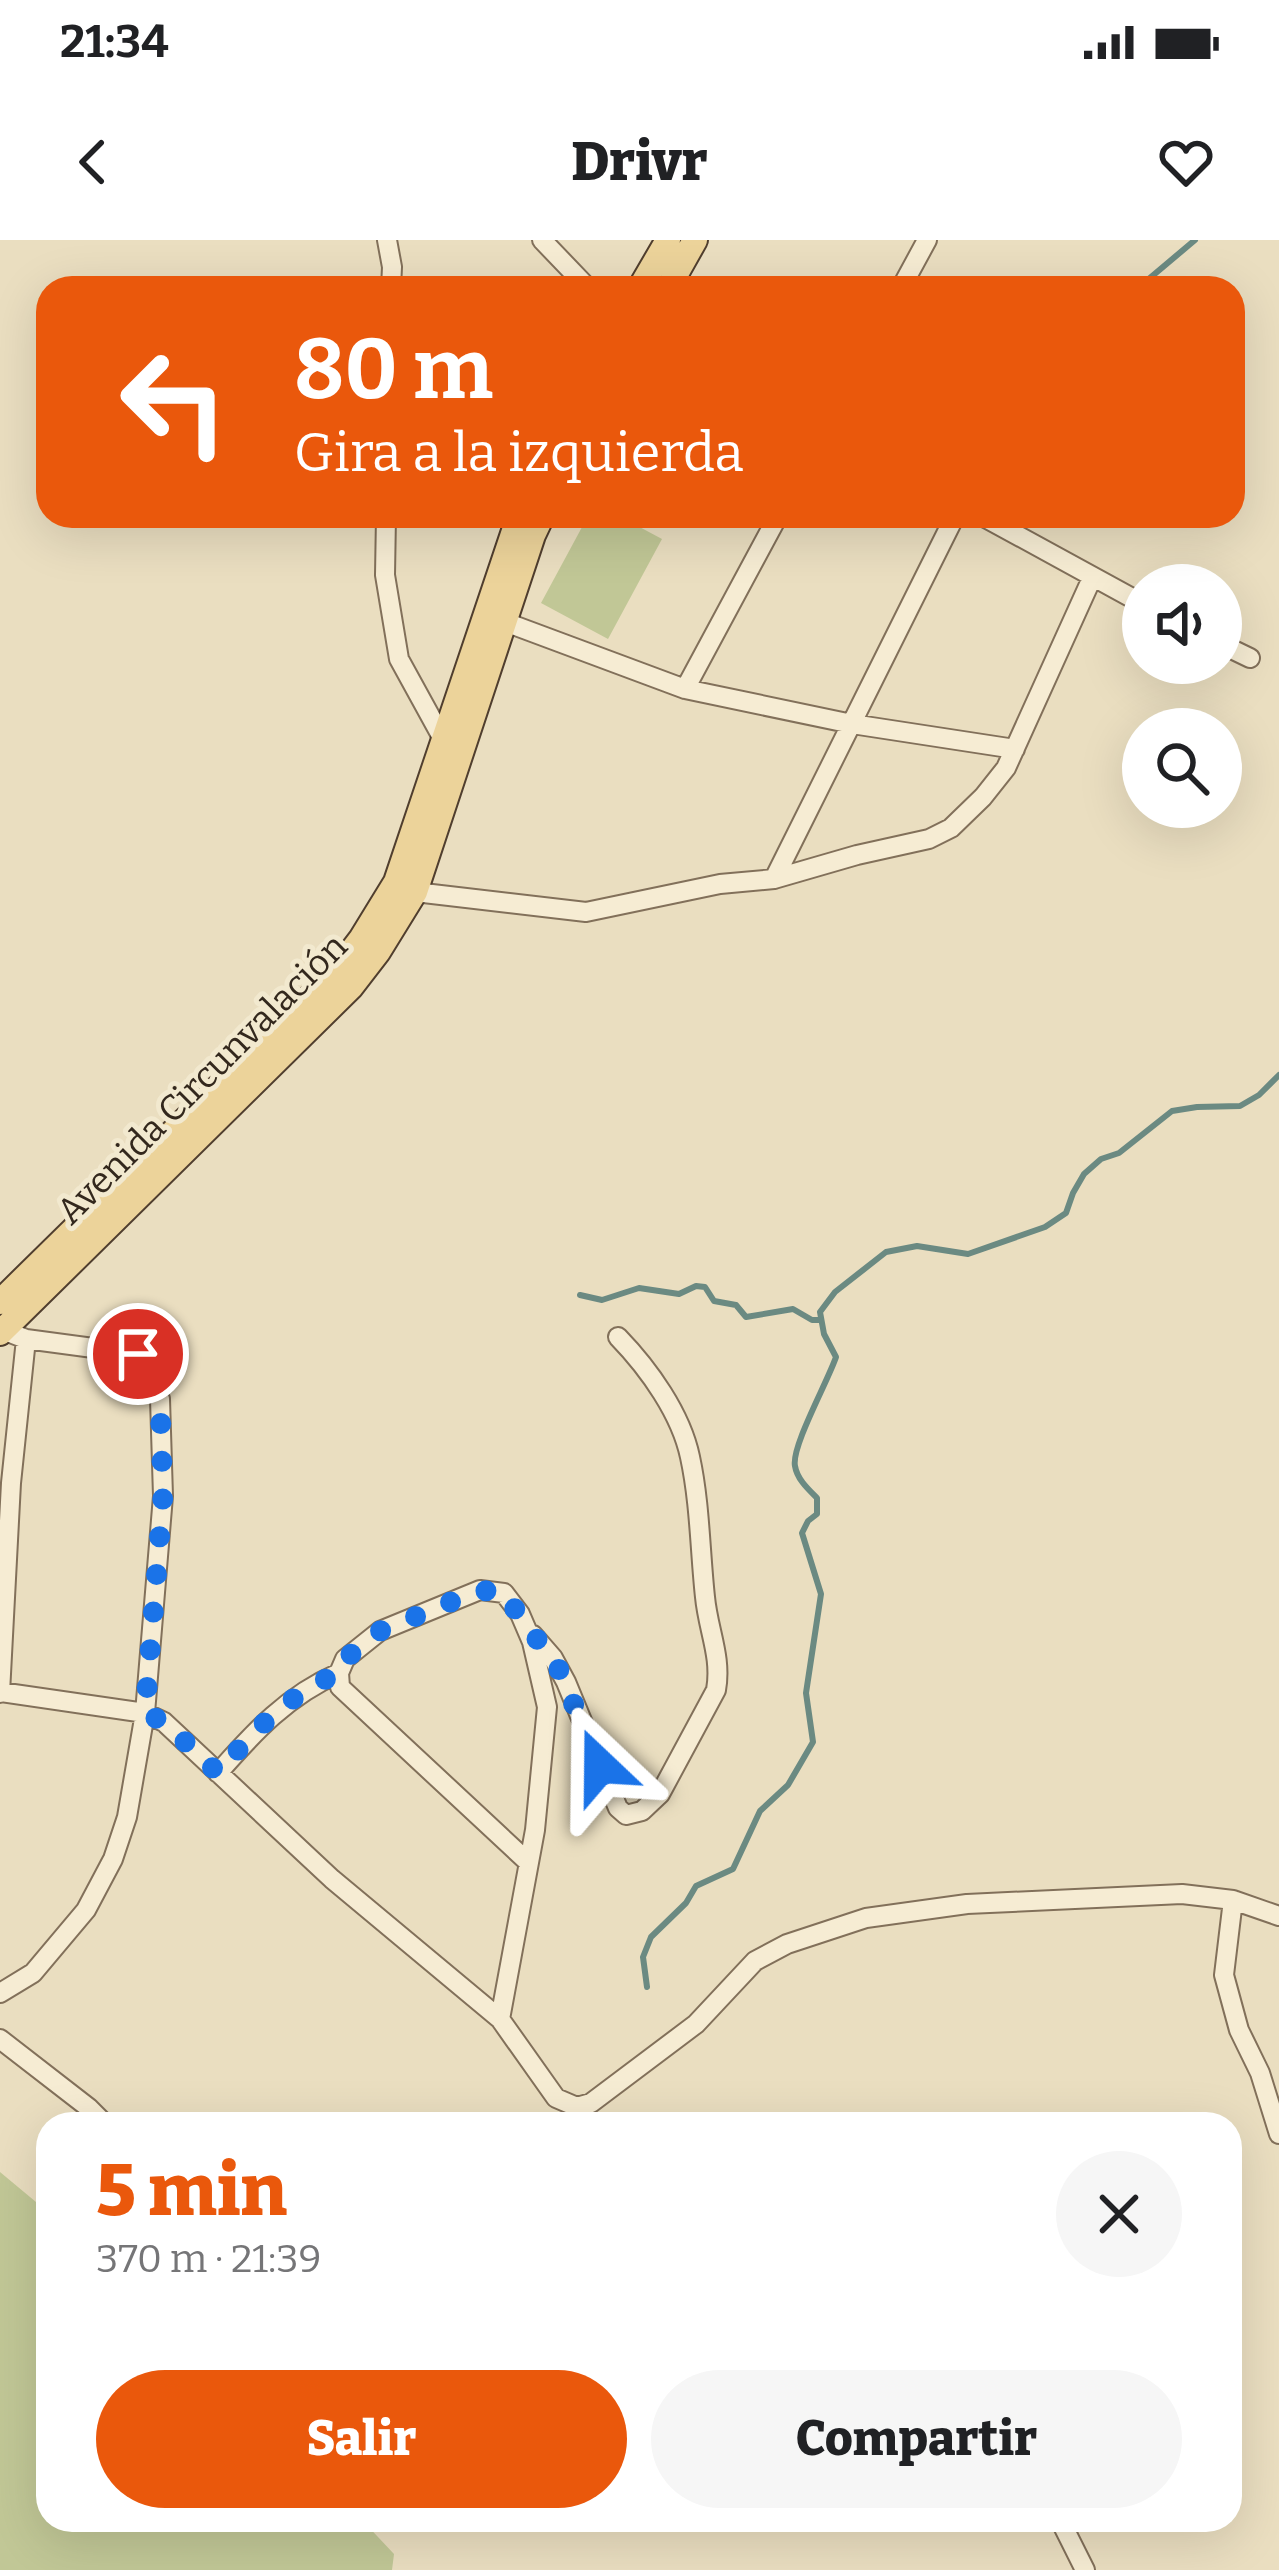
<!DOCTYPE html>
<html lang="es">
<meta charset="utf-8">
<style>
:root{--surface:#fff;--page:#f6f6f6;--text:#202124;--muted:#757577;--accent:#ea580c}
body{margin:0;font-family:Bitter,serif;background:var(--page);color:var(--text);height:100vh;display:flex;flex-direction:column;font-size:45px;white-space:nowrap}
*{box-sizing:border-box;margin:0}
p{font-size:39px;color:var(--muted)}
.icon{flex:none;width:66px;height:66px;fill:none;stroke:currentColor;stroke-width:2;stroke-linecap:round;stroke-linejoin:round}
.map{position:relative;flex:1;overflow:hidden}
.panel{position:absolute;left:36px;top:1872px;width:1206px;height:420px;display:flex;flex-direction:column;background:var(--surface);border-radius:36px;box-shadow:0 12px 48px #0002}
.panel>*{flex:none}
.banner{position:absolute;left:36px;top:36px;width:1209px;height:252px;border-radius:36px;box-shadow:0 12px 48px #0002;background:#ea580c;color:#fff;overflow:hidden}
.controls{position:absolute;left:1122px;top:324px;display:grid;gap:24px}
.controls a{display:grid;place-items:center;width:120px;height:120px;border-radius:50%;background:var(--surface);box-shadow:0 12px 48px #0002;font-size:60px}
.pin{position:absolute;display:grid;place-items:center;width:102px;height:102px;color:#fff;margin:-51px;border:6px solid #fff;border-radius:50%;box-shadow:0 3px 12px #0007}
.me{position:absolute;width:132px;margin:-66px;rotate:337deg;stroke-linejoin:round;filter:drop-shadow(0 0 9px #0008)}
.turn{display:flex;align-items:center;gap:42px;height:252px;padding:0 60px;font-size:54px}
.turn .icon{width:156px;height:156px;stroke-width:2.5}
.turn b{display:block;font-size:84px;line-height:102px}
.round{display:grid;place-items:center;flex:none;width:126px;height:126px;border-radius:63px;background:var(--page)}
.overview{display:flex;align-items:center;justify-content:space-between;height:204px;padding:0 60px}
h1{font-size:72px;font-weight:800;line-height:90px;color:var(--accent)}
.action{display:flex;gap:24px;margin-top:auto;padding:24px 60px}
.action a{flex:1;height:138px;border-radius:72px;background:var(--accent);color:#fff;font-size:48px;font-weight:800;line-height:138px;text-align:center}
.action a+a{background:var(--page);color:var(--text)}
.status{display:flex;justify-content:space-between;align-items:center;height:84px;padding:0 60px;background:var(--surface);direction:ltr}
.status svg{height:33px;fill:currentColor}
header{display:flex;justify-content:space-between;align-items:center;height:156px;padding:0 60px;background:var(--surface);font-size:54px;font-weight:800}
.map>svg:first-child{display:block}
</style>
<div class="status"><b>21:34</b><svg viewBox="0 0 49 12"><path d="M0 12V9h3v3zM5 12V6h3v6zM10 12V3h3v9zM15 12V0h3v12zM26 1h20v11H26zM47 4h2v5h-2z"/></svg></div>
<header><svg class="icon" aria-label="back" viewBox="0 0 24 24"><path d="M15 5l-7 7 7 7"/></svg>Drivr<svg class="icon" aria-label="heart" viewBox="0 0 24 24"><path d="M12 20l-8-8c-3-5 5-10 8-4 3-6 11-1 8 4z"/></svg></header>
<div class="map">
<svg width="1279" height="2330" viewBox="0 0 1279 2330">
<rect width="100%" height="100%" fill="#eadec0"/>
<!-- green -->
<path fill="#c1c796" d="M588,276H619L662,299L608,399L541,363Z
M0,1932L48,1972V2280H362L394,2314L392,2330H0Z"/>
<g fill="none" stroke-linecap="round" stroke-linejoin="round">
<!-- stream -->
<path stroke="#6b8a82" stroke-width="6" d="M1138,48L1195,0
M580,1055L602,1060L639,1048L679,1054L696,1046L705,1047L714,1061L736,1065L746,1077L793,1069L812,1080H821
M647,1747L643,1717L651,1697L686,1663L696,1646L733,1629L760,1571L788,1545L813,1502L806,1453L821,1354L802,1293L808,1281L817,1274V1258C808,1249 797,1239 795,1226C791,1207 828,1141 836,1117L824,1094L820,1072L835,1052L886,1012L917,1006L968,1014L1045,987L1066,973L1073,953L1084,934L1101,919L1119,913L1172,871L1197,867L1240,866L1259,855L1279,835"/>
<!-- minor casing -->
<g stroke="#82705a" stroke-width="22">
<path id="minor" d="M387,0L392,27L391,48
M542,0L588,48
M901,48L927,0
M386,276L385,335L399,419L444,501
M982,276L1143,364
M505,382L685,449L852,484L1015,509
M1221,404L1250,418
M685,449L778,276
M774,639L955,276
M415,652L586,672L720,644L774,639L857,615L929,599L951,588L983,557L1006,528L1092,338
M0,1089L26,1099L138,1114L149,1126L160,1159L163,1256L145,1473L127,1577L113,1619L86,1670L33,1733L0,1753
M533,1395L553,1418L566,1442L618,1568L626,1575L642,1571L660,1554L716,1450C722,1417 708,1390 705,1357C700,1311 700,1263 690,1217C681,1174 649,1129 618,1097
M0,1452L145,1473L164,1482L332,1639L500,1779L556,1858L577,1867L591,1863L696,1784L755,1721L787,1704L866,1678L967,1664L1182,1654L1233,1660L1279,1676
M0,1453L11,1243L26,1099
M218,1533C254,1492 288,1455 339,1433
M1233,1660L1224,1735L1239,1790L1260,1833L1279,1894
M500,1779L535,1590L547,1467L532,1402L520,1374L504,1353L480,1350L380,1391L345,1419L339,1433L340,1447L529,1623
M0,1799L89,1868L105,1884
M1060,2280L1085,2330"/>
</g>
<!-- major casing -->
<g stroke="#503e2e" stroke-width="28">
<path id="major" d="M640,48L668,0
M668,48L695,0
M0,1062L336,732L361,699L396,642L519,276
M0,1093L351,747L378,712L415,652L533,295L542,276"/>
</g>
<!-- minor -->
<use href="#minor" stroke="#f6ecd3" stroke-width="18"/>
<!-- major -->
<use href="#major" stroke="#ecd39a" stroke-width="24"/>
</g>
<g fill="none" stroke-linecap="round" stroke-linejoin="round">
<!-- route -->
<path stroke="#1a73e8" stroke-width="21" stroke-dasharray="0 37.8" d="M138,1114L149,1126L160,1159L163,1256L145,1473L164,1482L218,1533C254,1491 287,1455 339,1433L345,1419L380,1391L480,1350L505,1353L526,1387L554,1418L600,1526"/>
</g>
<g text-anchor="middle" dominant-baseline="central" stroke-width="10" stroke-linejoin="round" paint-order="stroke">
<!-- street labels -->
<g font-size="36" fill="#33281d" stroke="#f2e9cf">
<text transform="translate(202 839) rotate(-45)">Avenida Circunvalación</text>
</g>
</g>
</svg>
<div class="controls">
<a><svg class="icon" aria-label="sound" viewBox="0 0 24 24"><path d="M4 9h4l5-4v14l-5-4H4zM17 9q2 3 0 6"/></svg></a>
<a><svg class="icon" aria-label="search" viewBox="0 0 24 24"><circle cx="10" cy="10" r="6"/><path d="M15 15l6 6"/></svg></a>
</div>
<div class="pin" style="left:138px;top:1114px;background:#d93025"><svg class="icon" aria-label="arrive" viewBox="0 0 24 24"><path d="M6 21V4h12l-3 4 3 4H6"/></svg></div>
<svg class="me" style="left:600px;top:1526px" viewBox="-20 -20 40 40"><path d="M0-17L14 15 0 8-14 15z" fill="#1a73e8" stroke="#fff" stroke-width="4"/></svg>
<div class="banner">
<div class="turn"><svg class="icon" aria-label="left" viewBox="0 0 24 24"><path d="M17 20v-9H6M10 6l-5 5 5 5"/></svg><div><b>80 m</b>Gira a la izquierda</div></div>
</div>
<section class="panel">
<div class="overview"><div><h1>5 min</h1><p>370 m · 21:39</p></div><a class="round"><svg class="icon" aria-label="close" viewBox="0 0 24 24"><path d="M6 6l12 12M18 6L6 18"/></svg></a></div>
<div class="action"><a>Salir</a><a>Compartir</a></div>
</section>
</div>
